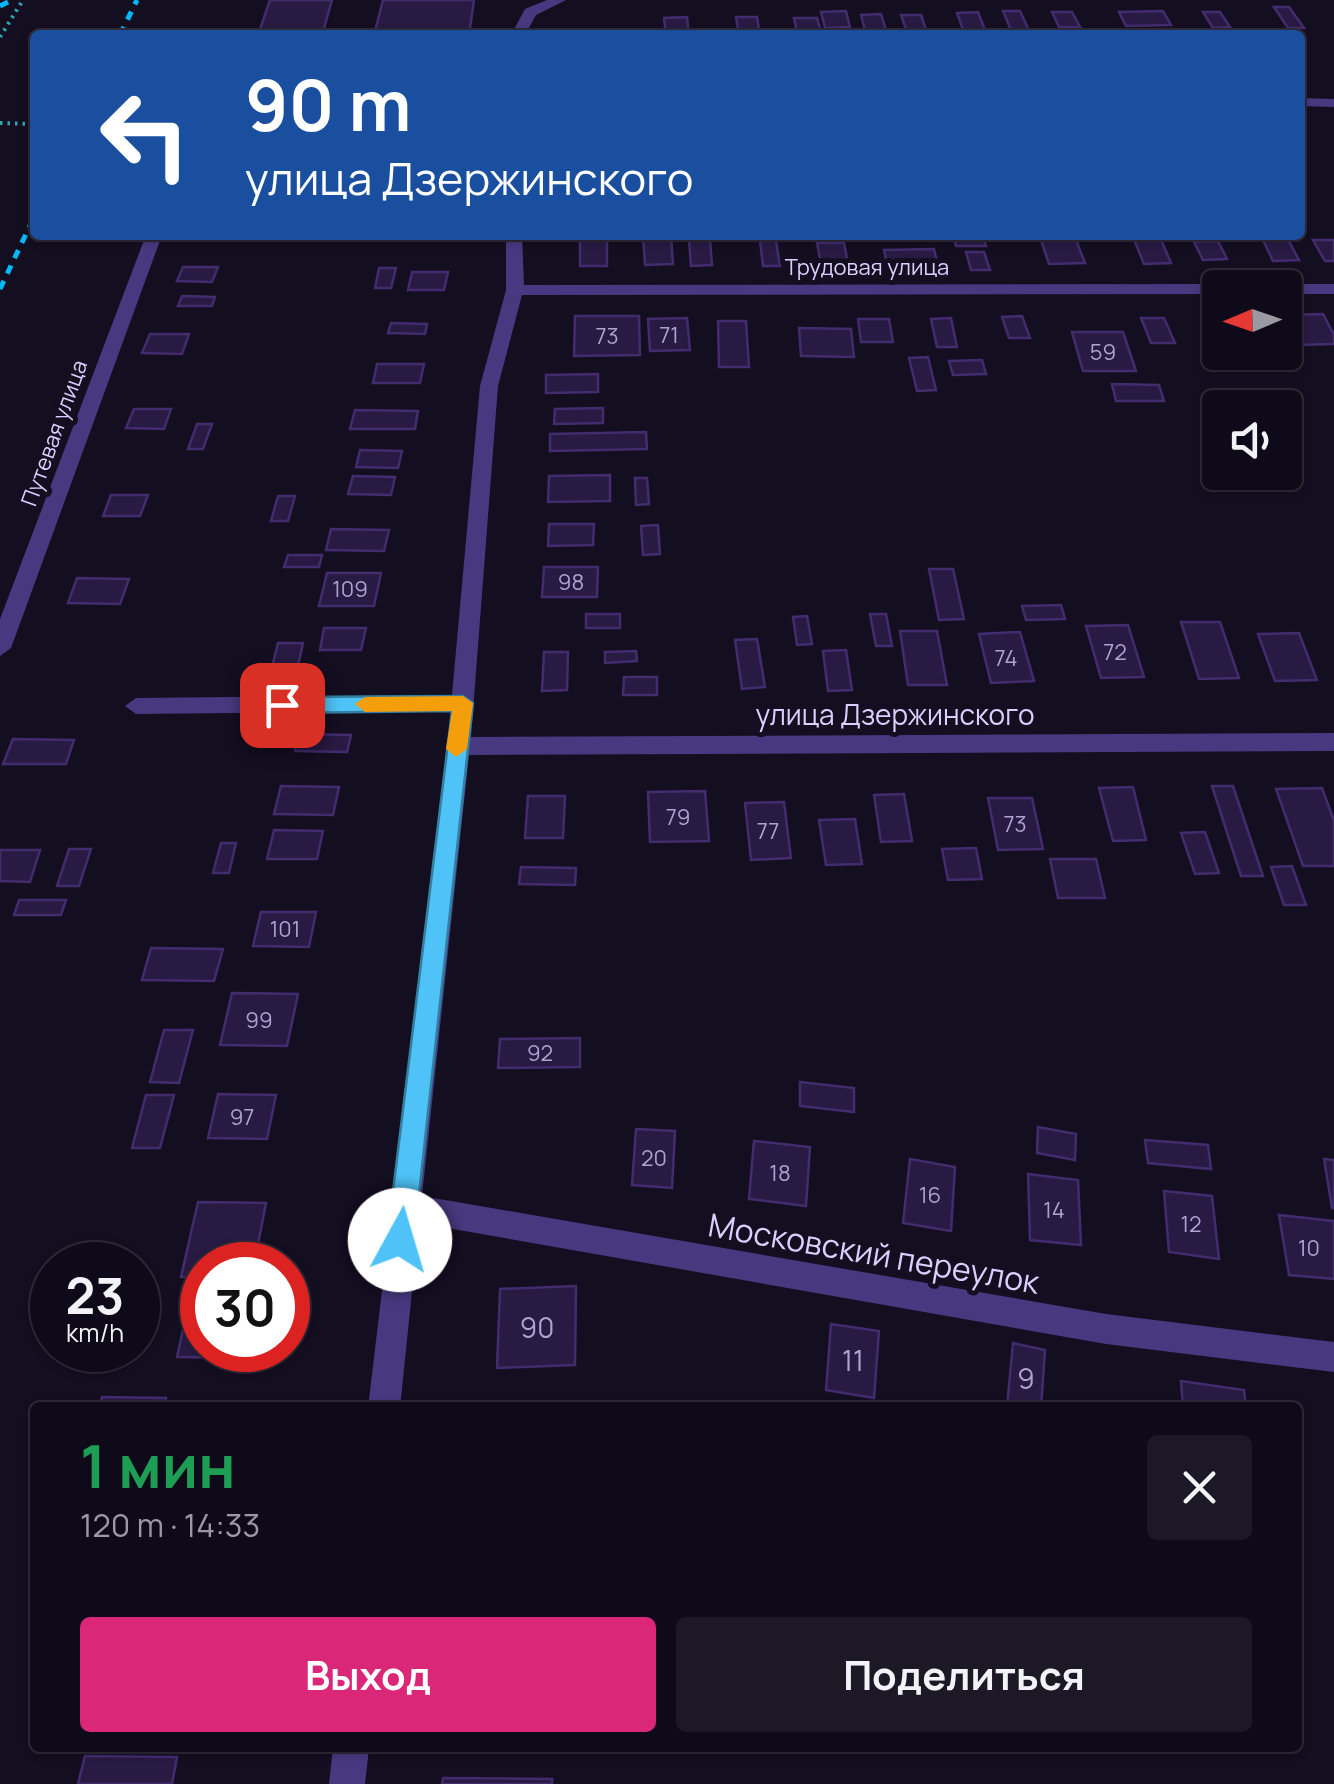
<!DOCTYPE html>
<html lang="ru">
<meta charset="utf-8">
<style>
:root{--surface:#0f0a19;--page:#1d1826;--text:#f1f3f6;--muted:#9b9aa2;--line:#2f2b38;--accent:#db2777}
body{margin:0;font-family:Manrope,sans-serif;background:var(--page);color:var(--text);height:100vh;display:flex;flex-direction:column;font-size:38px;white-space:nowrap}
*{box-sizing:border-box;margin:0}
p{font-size:32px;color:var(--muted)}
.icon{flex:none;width:55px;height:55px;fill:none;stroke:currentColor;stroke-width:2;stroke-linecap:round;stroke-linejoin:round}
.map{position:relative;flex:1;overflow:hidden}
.drawer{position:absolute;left:30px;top:1402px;width:1272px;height:350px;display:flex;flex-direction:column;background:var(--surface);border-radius:10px;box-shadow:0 2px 8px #0004,0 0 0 2px var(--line)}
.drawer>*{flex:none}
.top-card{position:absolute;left:30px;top:30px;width:1275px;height:210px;border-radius:10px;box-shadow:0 2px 8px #0004,0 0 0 2px var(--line);background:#1a4fa0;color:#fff;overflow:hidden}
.needle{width:65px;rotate:268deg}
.controls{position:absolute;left:1202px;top:270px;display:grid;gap:20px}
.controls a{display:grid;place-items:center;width:100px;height:100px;border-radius:10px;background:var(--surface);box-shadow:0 2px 8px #0004,0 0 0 2px var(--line);font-size:50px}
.speed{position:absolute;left:30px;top:1242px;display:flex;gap:20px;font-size:50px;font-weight:700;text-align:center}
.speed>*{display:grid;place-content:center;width:130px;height:130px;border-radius:50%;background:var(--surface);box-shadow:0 2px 8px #0004,0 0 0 2px var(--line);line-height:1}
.speed small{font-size:25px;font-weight:400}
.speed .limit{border:15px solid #d22;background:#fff;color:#111}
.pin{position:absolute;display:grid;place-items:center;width:85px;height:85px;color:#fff;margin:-42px;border-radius:20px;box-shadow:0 5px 15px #0006}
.me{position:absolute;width:110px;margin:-55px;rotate:6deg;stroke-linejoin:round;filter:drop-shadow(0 0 8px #0008)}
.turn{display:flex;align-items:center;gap:35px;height:210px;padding:0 50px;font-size:45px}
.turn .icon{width:130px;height:130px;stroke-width:2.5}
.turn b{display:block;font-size:70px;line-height:85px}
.round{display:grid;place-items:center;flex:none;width:105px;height:105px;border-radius:10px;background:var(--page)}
.overview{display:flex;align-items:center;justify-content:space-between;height:170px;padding:0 50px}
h1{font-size:60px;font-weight:700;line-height:75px;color:#1e9e55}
.primary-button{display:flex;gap:20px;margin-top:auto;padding:20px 50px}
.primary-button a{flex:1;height:115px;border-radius:10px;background:var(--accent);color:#fff;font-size:40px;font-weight:700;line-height:115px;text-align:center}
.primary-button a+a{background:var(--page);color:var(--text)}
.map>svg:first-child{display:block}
</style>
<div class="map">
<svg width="1334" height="1784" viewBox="0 0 1334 1784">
<rect width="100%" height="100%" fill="#140e21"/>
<!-- building -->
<path fill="#281a42" stroke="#432c6e" stroke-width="2.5" d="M270,0H332L322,35H258Z
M383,0H474L469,35H374Z
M1274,7H1289L1304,28H1288Z
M846,11L850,27L825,28L821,12Z
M1003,11H1020L1031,35H1013Z
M1163,11L1171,25L1126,26L1119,12Z
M978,12L987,35H965L957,13Z
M1052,12H1072L1080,27H1059Z
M1203,12H1220L1230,27L1213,28Z
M881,14L886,30H865L861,15Z
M901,15H921L928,35H908Z
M687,17L689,35H666L664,18Z
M736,17H757L760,35H739Z
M794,18H817L821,32H797Z
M643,235H671L673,264L645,265Z
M953,235H982L986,246H956Z
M1132,235H1159L1171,263L1144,264Z
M1261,236H1286L1299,260L1273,261Z
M607,240V266H580V241Z
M689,240H710L712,265L691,266Z
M1041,240H1076L1085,263L1049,264Z
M1313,240H1334V261H1325Z
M760,241H776L780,266H763Z
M1218,241L1227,259L1203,260L1194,242Z
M817,243H844L849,269H822Z
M934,249L938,266L888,267L884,250Z
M966,252H984L990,270H971Z
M183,267H218L212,282L177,281Z
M379,268H396L391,288H375Z
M412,272H448L444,290H408Z
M182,296L215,297L212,306H178Z
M1323,314L1334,335V344L1294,345L1285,328V315Z
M575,316H639L640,355L574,356Z
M1022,316L1030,338H1009L1002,317Z
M687,318L690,350L650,351L648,319Z
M951,318L957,347H937L931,319Z
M1141,318H1164L1175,343H1151Z
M858,319H889L893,342H861Z
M718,321H746L749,367H719Z
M391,323L427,324L425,334L388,333Z
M799,328L851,329L854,357L801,356Z
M1072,332H1123L1136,371H1083Z
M150,334H189L182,354L142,353Z
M928,357L936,390L917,391L909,358Z
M982,360L986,374L953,375L949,361Z
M377,364H424L420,383H373Z
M598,374V392L546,393V375Z
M1112,384L1159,385L1164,401H1116Z
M603,408V423L554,424L555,409Z
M134,409H171L164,429L126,428Z
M355,410L418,411L415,429H350Z
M197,424H212L203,449H188Z
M646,432L647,449L550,451V434Z
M360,450L402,451L398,468L356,467Z
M610,475V501L548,502L549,476Z
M353,476L395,477L391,495L348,494Z
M635,478H647L649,504L636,505Z
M111,495H148L140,516H103Z
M278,496H295L288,521H271Z
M549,524H594L593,545L548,546Z
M658,525L660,554L643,555L641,526Z
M331,529L389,530L384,551L326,550Z
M288,555H322L319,567H284Z
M544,567H598L597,597H542Z
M929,569H953L964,619L939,620Z
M327,573H381L374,606H319Z
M77,578L129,579L120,604L68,603Z
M1061,605L1065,619L1026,620L1022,606Z
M586,614H620V628H586Z
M870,614H886L892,646H876Z
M807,616L812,644L797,645L793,617Z
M1181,622H1220L1239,678L1199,679Z
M1128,625L1144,677L1101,678L1086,626Z
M324,628H366L361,650H320Z
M900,631H937L947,685H908Z
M1020,632L1034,681L991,683L979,634Z
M1299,633L1317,680L1275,681L1258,634Z
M757,639L765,687L742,689L735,640Z
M278,643H303L295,680L269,679Z
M846,650L852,690L828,691L823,651Z
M636,651L637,661L605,663V652Z
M544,652H568L567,690L542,691Z
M624,677H657V695H623Z
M299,734L351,735L347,752L295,751Z
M13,739L74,740L66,764H3Z
M281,786L339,787L333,815L274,814Z
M1212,786H1233L1263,876H1241Z
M1133,787L1146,840L1113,841L1099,788Z
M1322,788L1334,821V866H1303L1276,789Z
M705,791L709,841L650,842L648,792Z
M904,794L912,841L881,842L874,795Z
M528,796H565L563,838H525Z
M988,798H1032L1043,849L998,850Z
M784,802L791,858L751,860L745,803Z
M855,819L862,864L826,865L819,820Z
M274,830L323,831L317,859H267Z
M1205,832L1219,873L1195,874L1181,833Z
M221,843H236L229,873H213Z
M976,848L982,879L948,880L942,849Z
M69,849H91L79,886H57Z
M0,850H40L30,882L0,881Z
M1050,859H1096L1105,898H1058Z
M1292,866L1306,905H1284L1271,867Z
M521,867L576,868L575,885L519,884Z
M19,900H66L61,915H14Z
M261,912H316L309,947L253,946Z
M151,948L223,949L214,981L142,980Z
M232,993L298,994L287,1046L220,1045Z
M164,1030H193L179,1083L150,1082Z
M580,1038V1067L498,1068L500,1039Z
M800,1082L854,1088V1112L800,1106Z
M218,1094L276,1095L267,1139L208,1138Z
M146,1095H174L160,1148H132Z
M1038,1127L1076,1134L1075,1160L1037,1153Z
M636,1129L675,1131L672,1188L632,1185Z
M1145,1140L1208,1145L1211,1169L1148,1163Z
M754,1141L810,1147L806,1206L749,1199Z
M910,1159L955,1167L951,1231L903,1223Z
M1324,1159L1334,1160V1208H1332Z
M1028,1174L1078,1180L1081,1245L1030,1240Z
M1164,1191L1212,1196L1219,1259L1169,1252Z
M198,1202L266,1203L254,1265H202V1277H181Z
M1279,1215L1334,1221V1279L1289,1275Z
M576,1286L575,1365L497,1368L500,1289Z
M831,1324L879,1331L874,1398L826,1390Z
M184,1325L202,1326V1350H238L237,1358L177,1357Z
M1013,1343L1045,1350L1041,1408L1007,1407Z
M1181,1381L1244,1390L1246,1408H1183Z
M102,1397L166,1398L164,1408H100Z
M85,1756L177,1757L172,1784H78Z
M443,1778L552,1779V1784H442Z"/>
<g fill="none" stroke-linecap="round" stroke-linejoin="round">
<!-- path -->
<path stroke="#30a5b1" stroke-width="4" stroke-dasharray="2.5 5" stroke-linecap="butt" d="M0,37L23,0
M0,123L35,124"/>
<!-- street -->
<path fill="#473980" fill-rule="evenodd" d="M547,0H566L536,15L525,35H511L525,9Z
M1300,98L1334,99V107L1300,106Z
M146,235H162L11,648L0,656V619Z
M506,235H522L524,285L1220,284L1228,288H1220V294L522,295L498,386L471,737L1334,733V751L469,755L422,1196L1106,1314L1334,1342V1372L1106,1344L419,1223L400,1408H368L451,711L136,714L125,706L136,698L452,695L480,386L506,290Z
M1285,284H1334V294H1285V288H1277Z
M333,1748H369L365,1784H329Z"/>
<!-- rail -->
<path stroke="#04b8f5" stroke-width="5" stroke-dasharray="9 8" stroke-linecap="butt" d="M0,6L12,0
M120,35L137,0
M0,289L35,215"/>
</g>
<!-- route -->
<path fill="#4fc3f7" stroke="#337fa1" stroke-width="2.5" d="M463,696L473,703L414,1240L410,1250L400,1253L391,1250L387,1240L452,711L282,713L271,705L282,697Z"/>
<!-- slow -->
<path fill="#f59e0b" d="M463,696L473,703L467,749L456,757L446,749L452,711L365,712L355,704L365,697Z"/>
<g text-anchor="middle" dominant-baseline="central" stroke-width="10" stroke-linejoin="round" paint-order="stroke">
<!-- far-street labels -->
<g font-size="22" fill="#dbcffe" stroke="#140e21">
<text x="867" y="267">Трудовая улица</text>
<text transform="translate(54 433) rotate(-70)">Путевая улица</text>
</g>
<!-- number labels -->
<g font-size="22" fill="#aea2cf">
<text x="669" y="335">71</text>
<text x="607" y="336">73</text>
<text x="1103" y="352">59</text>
<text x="571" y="582">98</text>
<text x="350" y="589">109</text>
<text x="1115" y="652">72</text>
<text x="1006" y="658">74</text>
<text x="678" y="817">79</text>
<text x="1015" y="824">73</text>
<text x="768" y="831">77</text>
<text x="285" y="929">101</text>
<text x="259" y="1020">99</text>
<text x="540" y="1053">92</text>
<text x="242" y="1117">97</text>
<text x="654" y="1158">20</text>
<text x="780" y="1173">18</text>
<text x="930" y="1195">16</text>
<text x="1054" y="1210">14</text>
<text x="1191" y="1224">12</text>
<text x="1309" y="1248">10</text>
</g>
<!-- street labels -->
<g font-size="28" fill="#dbcffe" stroke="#140e21">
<text x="895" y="714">улица Дзержинского</text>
</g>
<!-- near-number labels -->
<g font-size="28" fill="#aea2cf">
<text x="537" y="1327">90</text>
<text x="853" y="1360">11</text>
<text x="1026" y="1378">9</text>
</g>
<!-- near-street labels -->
<g font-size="32" fill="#dbcffe" stroke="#140e21">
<text transform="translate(874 1253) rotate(10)">Московский переулок</text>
</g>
</g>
</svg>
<div class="controls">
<a><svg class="needle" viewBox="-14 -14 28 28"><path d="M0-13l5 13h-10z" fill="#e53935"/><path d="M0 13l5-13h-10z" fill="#9b9aa2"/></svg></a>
<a><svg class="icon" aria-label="sound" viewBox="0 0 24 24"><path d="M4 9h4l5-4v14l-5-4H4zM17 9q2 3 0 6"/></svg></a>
</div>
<div class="speed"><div>23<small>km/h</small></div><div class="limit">30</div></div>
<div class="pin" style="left:282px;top:705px;background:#d93025"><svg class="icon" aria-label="arrive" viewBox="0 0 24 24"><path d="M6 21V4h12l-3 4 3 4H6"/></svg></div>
<svg class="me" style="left:400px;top:1240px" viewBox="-20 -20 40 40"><circle r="19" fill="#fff"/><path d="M0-13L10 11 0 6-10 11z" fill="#4fc3f7"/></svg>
<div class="top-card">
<div class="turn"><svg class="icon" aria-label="left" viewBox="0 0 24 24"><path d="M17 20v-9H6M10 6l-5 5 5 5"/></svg><div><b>90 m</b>улица Дзержинского</div></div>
</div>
<section class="drawer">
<div class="overview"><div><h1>1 мин</h1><p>120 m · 14:33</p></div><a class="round"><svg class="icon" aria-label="close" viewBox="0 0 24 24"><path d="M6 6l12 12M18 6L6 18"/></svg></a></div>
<div class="primary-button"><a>Выход</a><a>Поделиться</a></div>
</section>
</div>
